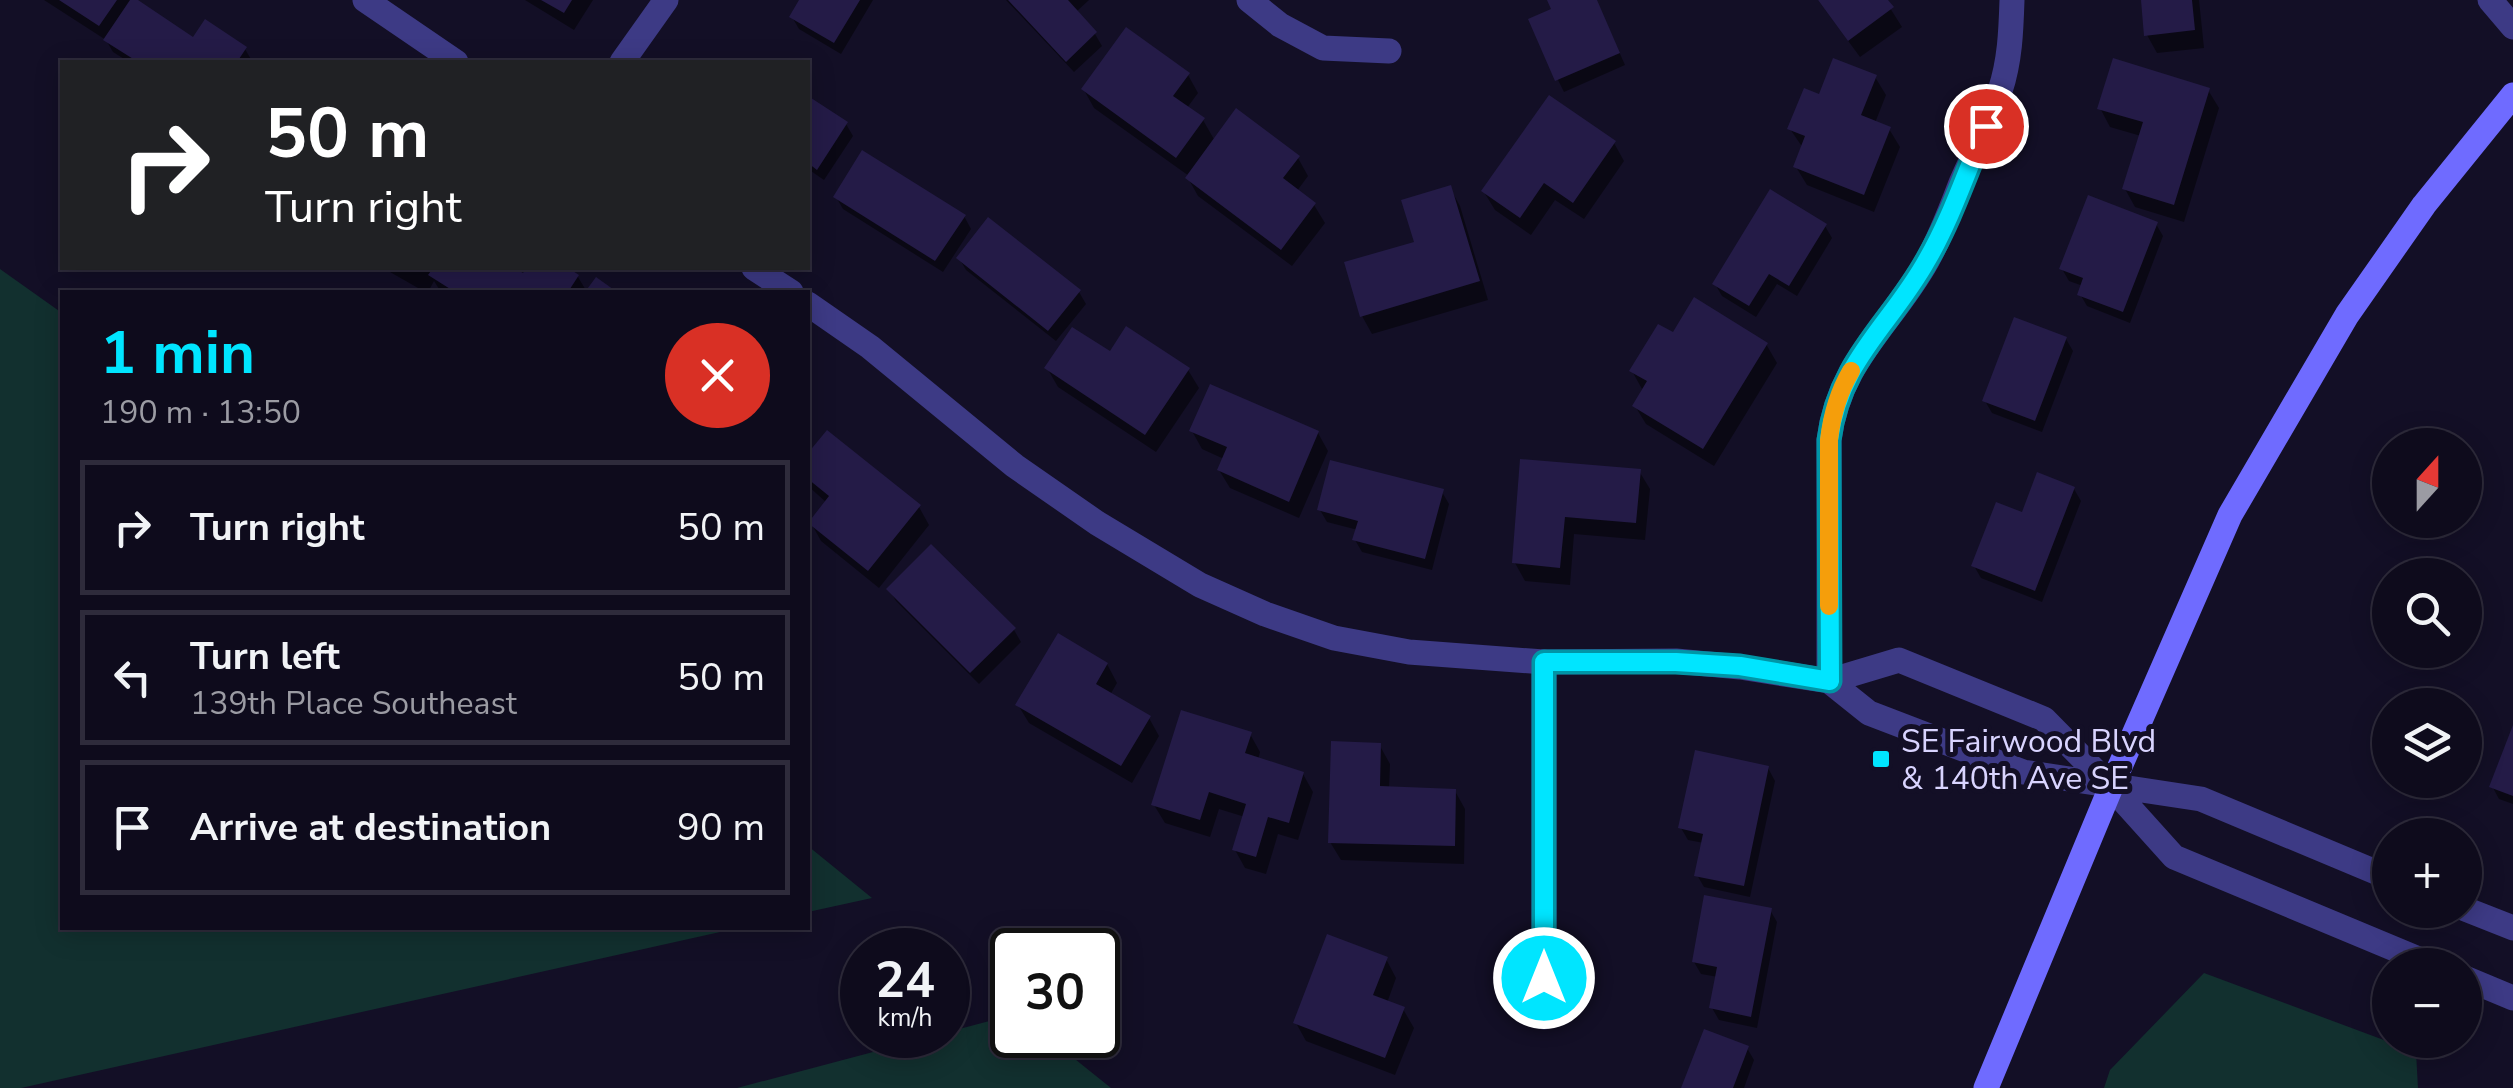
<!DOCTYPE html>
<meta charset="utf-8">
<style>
:root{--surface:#0e0b1c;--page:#171425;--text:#f1f3f6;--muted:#9b9ba3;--line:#2e2b3b;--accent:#00e5ff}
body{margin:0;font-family:"Nunito Sans",sans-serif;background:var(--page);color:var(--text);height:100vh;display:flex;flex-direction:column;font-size:38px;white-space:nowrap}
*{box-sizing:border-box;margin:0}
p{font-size:32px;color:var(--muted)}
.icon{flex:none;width:55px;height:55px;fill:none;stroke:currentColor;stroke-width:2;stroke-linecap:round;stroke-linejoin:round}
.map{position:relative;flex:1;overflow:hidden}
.side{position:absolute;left:60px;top:290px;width:750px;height:640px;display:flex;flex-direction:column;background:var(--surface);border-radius:0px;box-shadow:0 5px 25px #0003,0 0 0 2px var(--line)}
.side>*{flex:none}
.guide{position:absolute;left:60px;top:60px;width:750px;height:210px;border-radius:0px;box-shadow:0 5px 25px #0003,0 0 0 2px var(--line);background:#202124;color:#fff;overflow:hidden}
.needle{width:65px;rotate:21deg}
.buttons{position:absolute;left:2372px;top:428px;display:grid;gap:20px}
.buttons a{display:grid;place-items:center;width:110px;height:110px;border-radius:50%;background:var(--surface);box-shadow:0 5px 25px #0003,0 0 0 2px var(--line);font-size:50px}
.speed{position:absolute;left:840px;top:928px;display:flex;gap:20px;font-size:50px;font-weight:700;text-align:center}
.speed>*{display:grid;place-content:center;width:130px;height:130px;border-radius:50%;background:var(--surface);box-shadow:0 5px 25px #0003,0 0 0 2px var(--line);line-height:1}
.speed small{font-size:25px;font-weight:400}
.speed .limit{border:5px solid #111;border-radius:15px;background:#fff;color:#111}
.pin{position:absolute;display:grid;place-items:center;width:85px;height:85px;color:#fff;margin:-42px;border:5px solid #fff;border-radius:50%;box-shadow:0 2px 10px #0007}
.me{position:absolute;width:110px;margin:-55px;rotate:0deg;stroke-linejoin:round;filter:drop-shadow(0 0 8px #0008)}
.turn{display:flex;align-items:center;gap:35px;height:210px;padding:0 40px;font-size:45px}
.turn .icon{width:130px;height:130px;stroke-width:2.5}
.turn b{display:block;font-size:70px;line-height:85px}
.round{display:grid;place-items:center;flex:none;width:105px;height:105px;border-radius:52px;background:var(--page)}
.summary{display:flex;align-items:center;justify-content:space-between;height:170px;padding:0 40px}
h1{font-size:60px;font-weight:700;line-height:75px;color:var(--accent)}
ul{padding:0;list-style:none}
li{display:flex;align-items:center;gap:30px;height:135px;margin:0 20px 15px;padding:0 20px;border:5px solid var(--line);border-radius:0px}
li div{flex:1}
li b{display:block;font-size:38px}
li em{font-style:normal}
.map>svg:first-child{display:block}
</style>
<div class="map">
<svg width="2513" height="1088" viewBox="0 0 2513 1088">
<rect width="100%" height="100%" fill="#130f26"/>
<!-- green -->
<path fill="#12302f" d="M0,269L62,313V928H738L21,1088H0Z
M808,846L872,898L808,912Z
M2204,973L2416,1052L2418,1088H2104L2110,1070Z
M1012,1015V1035H1045L1111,1088H737L937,1035H948V1032Z"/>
<!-- shadow -->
<path fill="#0007" d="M44,0H138L137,2L194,41L245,49L252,61L129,62L113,52L106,40Z
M525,0H593L574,30Z
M802,0H873L841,54L799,29L792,17Z
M1006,0H1089L1076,12L1095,34L1102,46L1074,72Z
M1550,0H1596L1625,65L1564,92L1558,80L1555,10Z
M1818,0H1885L1902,27L1860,57Z
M2143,0H2199L2204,48L2157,53L2147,35Z
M1188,75L1198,93L1187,108L1203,120L1215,141L1298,158L1308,176L1297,191L1314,205L1325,223L1292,266L1198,196L1188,178L1189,176L1094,108L1084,90Z
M1875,77L1886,95L1875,123L1889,129L1900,147L1874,212L1807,185L1796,167L1803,148L1790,129L1820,97Z
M2208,90L2219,108L2184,222L2135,207L2125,189L2141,136L2110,127L2100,108Z
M808,99L846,124L853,136L824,180L808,169Z
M1614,143L1624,161L1584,219L1555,200L1531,235L1495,210L1484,192Z
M1450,188L1460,206L1488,300L1372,334L1362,316L1417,243Z
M836,197L964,216L971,229L943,272L843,209Z
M2156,224L2163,236L2130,323L2087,306L2080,294L2083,286L2069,281L2062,269Z
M1825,226L1832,238L1797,296L1777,284L1756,317L1722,296L1715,284Z
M959,258L1079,292L1086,304L1056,341L966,270Z
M383,268H509L523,277L530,268H564L578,277L587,292H441L434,281L428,292H425Z
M1674,336L1766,344L1777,363L1714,466L1646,424L1635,406L1642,389L1632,371Z
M2066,339L2073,351L2042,432L1992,413L1985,401Z
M1110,354L1188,370L1199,388L1156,452L1058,387L1047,368Z
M1192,431L1318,433L1328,451L1299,518L1230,488L1219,470L1224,459L1202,449Z
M827,433L919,507L929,525L879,588L821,541L811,523L827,503L808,486V457Z
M1522,462L1639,471L1650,489L1645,540L1574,534L1570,585L1525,581L1515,563Z
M2074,489L2081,501L2042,602L1981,578L1974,566L2023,516Z
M1442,492L1449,504L1432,570L1362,552L1355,540L1358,530L1327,522L1320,510Z
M889,589L1014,630L1021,642L979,684L896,601Z
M1107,664L1117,683L1110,695L1149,718L1159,736L1132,783L1029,723L1018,705Z
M2513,731V804L2499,799L2492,786Z
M1250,734L1260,752L1258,760L1303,774L1313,792L1298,840L1278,834L1266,874L1245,868L1235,850L1245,817L1219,809L1210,837L1165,823L1154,805Z
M1380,746L1390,764L1389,789L1455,791L1465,809L1464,864L1341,860L1330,842Z
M1768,768L1775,781L1750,897L1704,887L1697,875L1704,843L1688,840L1681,828Z
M1770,910L1777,922L1757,1028L1719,1020L1712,1008L1718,977L1701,974L1694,962Z
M1386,959L1396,978L1387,1003L1403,1009L1414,1028L1395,1075L1306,1041L1296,1023Z
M1747,1048L1754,1060L1744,1088H1684Z"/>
<!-- building -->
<path fill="#241b47" d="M59,0H117L99,26Z
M130,0H138L193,37L205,19L247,47L237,62H138L103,40Z
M541,0H572L564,13Z
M799,0H860L834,43L789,17Z
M1008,0H1068L1097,32L1066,62Z
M1547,0H1597L1620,53L1555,81L1528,19L1551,9Z
M1818,0H1888L1894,7L1848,41Z
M2141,0H2192L2195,30L2144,36Z
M1126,27L1190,73L1173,96L1205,118L1176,158L1081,89Z
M1833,58L1877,75L1861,115L1891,127L1864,195L1793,167L1805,136L1787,129L1804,88L1819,94Z
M2113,58L2210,88L2174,205L2122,189L2143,122L2097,109Z
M1549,95L1616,141L1573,203L1544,183L1520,218L1481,191Z
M808,96L848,122L817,170L808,163Z
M1236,108L1300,156L1283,178L1316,203L1281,250L1185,178Z
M862,150L966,215L935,261L833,197Z
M1451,185L1480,281L1360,317L1344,262L1414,242L1401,200Z
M1770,189L1827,224L1789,286L1769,274L1749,306L1712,284Z
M2088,195L2158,222L2123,312L2077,295L2083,278L2059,269Z
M988,217L1081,290L1048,331L956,258Z
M433,268H514L523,273L527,268H568L579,275L568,292H455L428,275Z
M596,277L617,292H585Z
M1694,297L1768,343L1703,449L1632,406L1647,381L1629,371L1658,324L1673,332Z
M2014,317L2067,337L2035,421L1982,401Z
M1126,326L1190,368L1145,435L1044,368L1072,327L1110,351Z
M1210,384L1319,431L1289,502L1217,470L1227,447L1189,431Z
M827,430L921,505L868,571L808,523L829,496L808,479V453Z
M1520,459L1641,469L1636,523L1565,517L1560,568L1512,563Z
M1330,460L1444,489L1425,559L1352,540L1358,521L1317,510Z
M2037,472L2075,487L2035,591L1971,566L1996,502L2022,512Z
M931,544L1016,628L970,673L886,589Z
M1058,633L1108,663L1096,684L1151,716L1121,766L1015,705Z
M1181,710L1252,732L1245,753L1304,772L1289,823L1268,817L1256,857L1232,850L1246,804L1209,792L1200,820L1151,805Z
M2513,725V796L2489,787Z
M1331,741L1381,743L1380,786L1456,789L1455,846L1328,843Z
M1695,750L1769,766L1744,886L1694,876L1703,834L1678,828Z
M1704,895L1772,908L1751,1017L1709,1008L1717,967L1692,962Z
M1327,934L1388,957L1373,995L1405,1007L1385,1058L1293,1023Z
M1704,1029L1749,1046L1733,1088H1681Z"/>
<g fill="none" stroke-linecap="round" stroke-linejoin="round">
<!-- minor -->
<path stroke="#3d3a85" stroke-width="25" d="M1249,0L1280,25L1323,48L1389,51
M2490,0L2513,27
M622,62L666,0
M1544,662V1017
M1829,681V440C1839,361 1891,325 1927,261C1941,236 1951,209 1961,183C1974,153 1990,122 2000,91C2010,61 2011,31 2012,0"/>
<!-- tertiary -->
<path stroke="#3d3a85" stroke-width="25" d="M365,0L456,62
M754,268L791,292
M808,304L870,347L1015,466L1097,523L1200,585L1265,614L1334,638L1409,652L1544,662L1676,661L1740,667L1829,681L1899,660L2044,719L2111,787L2174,857L2433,965
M1829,681L1869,713L2023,772L2201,799L2390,878
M2465,909L2513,928
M2465,978L2513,998"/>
<!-- secondary -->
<path stroke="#6f6bff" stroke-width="25" d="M1986,1088L2111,787L2230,515L2347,315L2424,205L2513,95"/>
</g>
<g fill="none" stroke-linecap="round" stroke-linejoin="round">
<!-- route casing -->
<g stroke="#0095a6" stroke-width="25">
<path id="route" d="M1544,978V662H1676L1740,666L1830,681L1829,440C1839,360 1891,325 1927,260C1951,219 1967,170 1986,126"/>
</g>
<!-- route -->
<use href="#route" stroke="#00e5ff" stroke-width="18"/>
<!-- slow -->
<path stroke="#f59e0b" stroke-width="18" d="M1829,606V440C1832,414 1838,393 1851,371"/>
</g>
<!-- markers -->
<rect fill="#00e5ff" stroke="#130f26" stroke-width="4" x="1871" y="749" width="20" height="20" rx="5"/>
<g text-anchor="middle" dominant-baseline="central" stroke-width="10" stroke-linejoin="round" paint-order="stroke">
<!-- poi labels -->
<g font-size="32" fill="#d9d4ff" stroke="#130f26" text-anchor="start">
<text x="1901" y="741">SE Fairwood Blvd<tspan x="1901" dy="37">&amp; 140th Ave SE</tspan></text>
</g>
</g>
</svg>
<div class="buttons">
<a><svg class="needle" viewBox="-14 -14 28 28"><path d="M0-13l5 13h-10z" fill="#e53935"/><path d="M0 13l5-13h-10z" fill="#9b9ba3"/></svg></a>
<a><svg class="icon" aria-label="search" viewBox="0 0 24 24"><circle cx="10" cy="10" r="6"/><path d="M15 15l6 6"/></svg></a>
<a><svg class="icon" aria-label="layers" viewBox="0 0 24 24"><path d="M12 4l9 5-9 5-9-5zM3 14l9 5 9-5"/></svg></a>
<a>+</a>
<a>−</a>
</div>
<div class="speed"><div>24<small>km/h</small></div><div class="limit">30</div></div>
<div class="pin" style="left:1986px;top:126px;background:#d93025"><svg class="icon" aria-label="arrive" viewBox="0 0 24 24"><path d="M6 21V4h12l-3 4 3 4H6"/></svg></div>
<svg class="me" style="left:1544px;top:978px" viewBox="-20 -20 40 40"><circle r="17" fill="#00e5ff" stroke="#fff" stroke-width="3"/><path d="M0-11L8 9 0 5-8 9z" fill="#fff"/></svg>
<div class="guide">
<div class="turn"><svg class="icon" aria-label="right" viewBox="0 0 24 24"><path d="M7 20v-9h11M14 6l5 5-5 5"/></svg><div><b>50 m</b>Turn right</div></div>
</div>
<section class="side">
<div class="summary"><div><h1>1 min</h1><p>190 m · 13:50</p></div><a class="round" style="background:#d93025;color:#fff"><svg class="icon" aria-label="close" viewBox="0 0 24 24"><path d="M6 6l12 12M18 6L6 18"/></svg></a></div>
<ul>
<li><svg class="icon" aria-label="right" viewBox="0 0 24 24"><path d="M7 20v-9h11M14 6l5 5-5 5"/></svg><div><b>Turn right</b></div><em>50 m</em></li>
<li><svg class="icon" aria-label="left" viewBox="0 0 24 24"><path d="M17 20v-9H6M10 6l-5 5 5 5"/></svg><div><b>Turn left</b><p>139th Place Southeast</p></div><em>50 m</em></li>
<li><svg class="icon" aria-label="arrive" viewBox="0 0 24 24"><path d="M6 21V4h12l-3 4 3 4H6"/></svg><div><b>Arrive at destination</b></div><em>90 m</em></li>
</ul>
</section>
</div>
